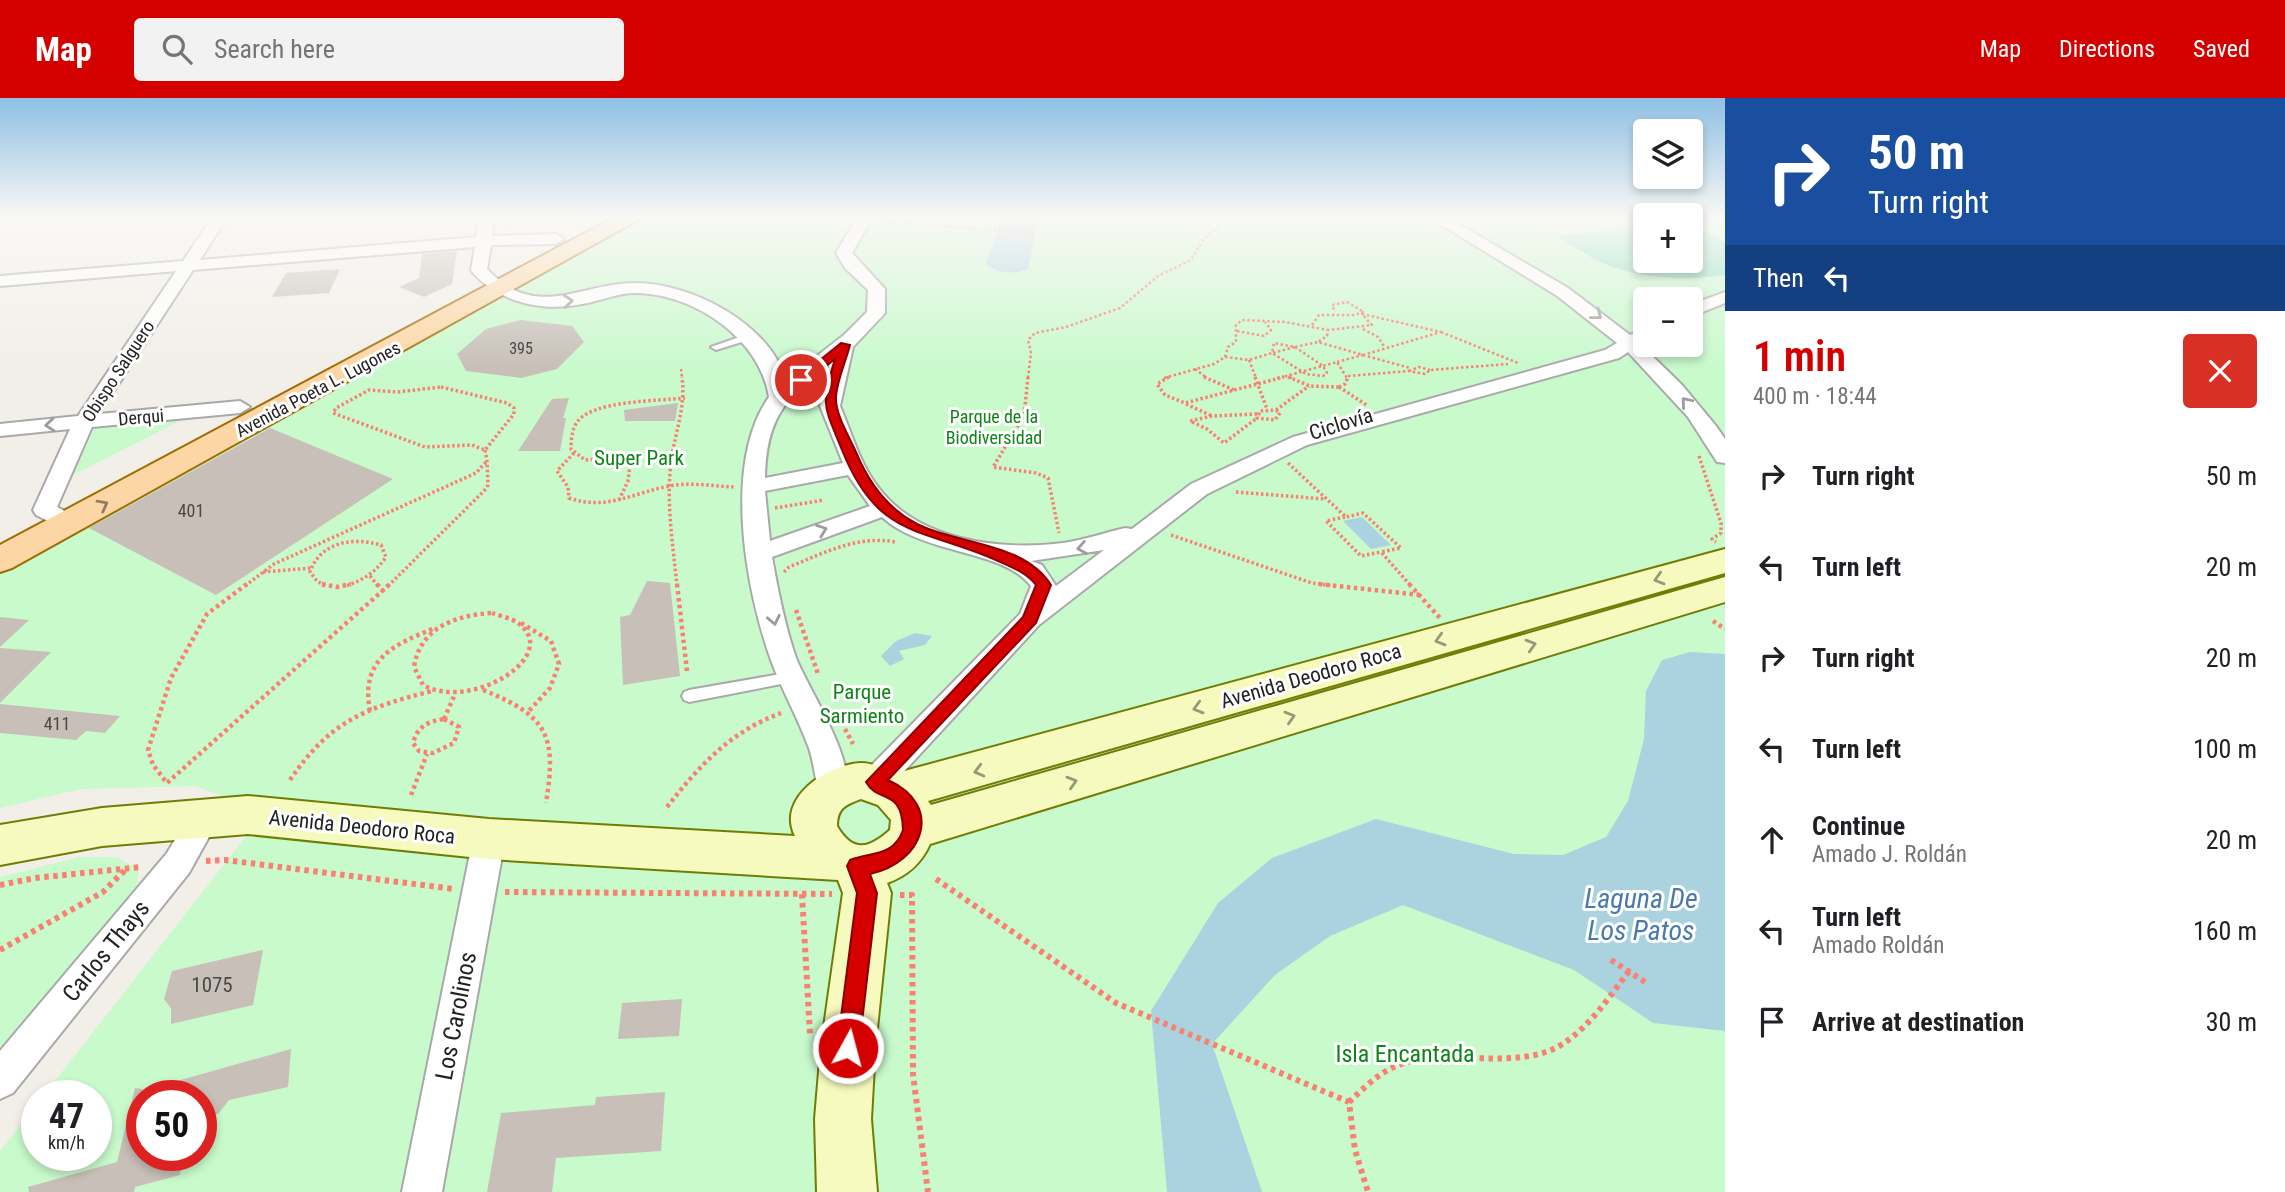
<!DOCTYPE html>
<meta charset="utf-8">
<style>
:root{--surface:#fff;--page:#f2f2f2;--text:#202124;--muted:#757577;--accent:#d40000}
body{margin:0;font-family:"Roboto Condensed",sans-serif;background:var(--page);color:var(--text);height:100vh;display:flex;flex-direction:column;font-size:26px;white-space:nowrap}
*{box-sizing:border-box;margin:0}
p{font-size:23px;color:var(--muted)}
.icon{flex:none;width:38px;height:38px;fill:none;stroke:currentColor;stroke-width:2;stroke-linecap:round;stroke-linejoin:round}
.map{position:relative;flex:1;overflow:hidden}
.drawer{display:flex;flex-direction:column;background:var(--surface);width:560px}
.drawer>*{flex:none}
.top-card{background:#1a4fa0;color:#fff;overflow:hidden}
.controls{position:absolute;left:1633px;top:21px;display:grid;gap:14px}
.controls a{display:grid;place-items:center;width:70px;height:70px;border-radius:7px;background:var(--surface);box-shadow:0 4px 10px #0003;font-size:35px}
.speed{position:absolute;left:21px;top:982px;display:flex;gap:14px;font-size:35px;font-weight:700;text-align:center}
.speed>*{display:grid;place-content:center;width:91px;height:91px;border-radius:50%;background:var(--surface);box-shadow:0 4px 10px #0003;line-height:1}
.speed small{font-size:18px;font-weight:400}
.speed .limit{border:10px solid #d22;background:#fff;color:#111}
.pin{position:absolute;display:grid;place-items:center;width:60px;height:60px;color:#fff;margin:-30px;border:4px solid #fff;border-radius:50%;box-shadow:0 2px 7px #0007}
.me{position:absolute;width:77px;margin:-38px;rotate:7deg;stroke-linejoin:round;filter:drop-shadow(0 0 5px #0008)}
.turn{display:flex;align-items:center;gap:24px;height:147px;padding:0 28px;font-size:32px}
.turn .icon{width:91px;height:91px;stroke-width:2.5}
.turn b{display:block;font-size:49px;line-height:60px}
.then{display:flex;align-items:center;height:66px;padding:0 28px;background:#0003;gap:14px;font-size:26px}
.round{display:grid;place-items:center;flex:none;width:74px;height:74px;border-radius:7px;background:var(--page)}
.summary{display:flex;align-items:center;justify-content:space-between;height:119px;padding:0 28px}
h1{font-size:42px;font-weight:600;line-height:52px;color:var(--accent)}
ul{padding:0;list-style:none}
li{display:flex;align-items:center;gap:21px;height:91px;padding:0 28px}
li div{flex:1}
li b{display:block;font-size:26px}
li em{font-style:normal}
header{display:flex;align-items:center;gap:42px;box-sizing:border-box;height:98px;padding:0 35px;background:var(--accent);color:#fff}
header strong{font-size:33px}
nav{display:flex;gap:38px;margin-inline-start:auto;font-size:24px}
.search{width:490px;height:63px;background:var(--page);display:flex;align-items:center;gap:18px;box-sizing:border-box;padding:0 24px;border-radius:7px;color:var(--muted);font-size:26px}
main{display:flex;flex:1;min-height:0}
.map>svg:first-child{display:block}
</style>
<header>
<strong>Map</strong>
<div class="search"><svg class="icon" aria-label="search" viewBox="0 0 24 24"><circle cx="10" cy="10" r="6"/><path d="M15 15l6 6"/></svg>Search here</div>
<nav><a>Map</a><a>Directions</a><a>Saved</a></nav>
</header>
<main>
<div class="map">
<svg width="1725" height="1094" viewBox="0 0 1725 1094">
<rect width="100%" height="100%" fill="#f2efe9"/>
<!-- park -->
<path fill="#c8facc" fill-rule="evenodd" d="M645,118H1645V163H1690L1691,118H1725V1094H0V1053L37,1006V1057H96V998L44,997L265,714L195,688L81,691L0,710V474ZM1645,201H1690V247H1645ZM142,998H201V1057H142Z
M186,320L73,377L95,329Z
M80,759H117L139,772L135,800L0,963V779Z"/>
<!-- pitch -->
<path fill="#88e0be" d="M1691,127L1725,144V177C1686,183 1642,181 1605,166C1588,159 1573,147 1557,138L1645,129V163H1690Z"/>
<!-- water -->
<path fill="#aad3df" d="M1002,118H1039L1028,171C1016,177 996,175 986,166Z
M1362,419L1391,447L1371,451L1343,423Z
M915,535L932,538L925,547L899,553L904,561L890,568L881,558L896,543Z
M1690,554L1725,556V933L1653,925L1574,872L1403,807L1330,838L1275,877L1212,946L1262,1094H1167L1151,913L1218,805L1272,760L1376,721L1514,756L1563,757L1606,739L1628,703L1644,641L1646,593L1662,562Z"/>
<!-- building -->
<path fill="#c7bfb8" d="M457,153L452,186L424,199L399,189L419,180L422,156Z
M340,171L329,195L272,199L286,175Z
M521,222L572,228L584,244L557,271L521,280L466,273L457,256L486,231Z
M569,300L563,320H566L560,353H518L552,301Z
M678,305L675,323H625L624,312Z
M270,330L393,381L216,497L89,430Z
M647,483L670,485L680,578L623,587L620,519L630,517Z
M0,519L29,522L0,549Z
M0,550L51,554L0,605Z
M0,606L120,618L105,635L86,633L76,642L0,635Z
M263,852L253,907L171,926V910L164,901L172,873Z
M682,901L679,938L618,941L622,905Z
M291,951L288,989L229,1002L219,1015L201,1026V998H145V992Z
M135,990L142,991V1057H184L180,1077L135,1089L134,1094H29L28,1089L117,1064Z
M665,994L661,1053L556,1060L552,1094H487L501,1015L595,1007L596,999Z"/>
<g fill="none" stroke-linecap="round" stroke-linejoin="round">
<!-- service casing -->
<g stroke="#a9a9a9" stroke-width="4">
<path id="service" d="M748,236L751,237V241L716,252L711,249Z
M792,574L797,575L799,579L797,583L689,604L684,602L682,598L684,594L689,592Z"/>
</g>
<!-- minor casing -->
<g stroke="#a9a9a9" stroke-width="4">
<path id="minor" d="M213,118H228L200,162L476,139L479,118H494L492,138L556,136L564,141L556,146L491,147L487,171C537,224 580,185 635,185C691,185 769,225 786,282L844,237L867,214L868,192L845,170L836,155L858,118H873L852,155L885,191V215L853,249L840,308C852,336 860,366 878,389C918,443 1000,453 1063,445C1084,442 1104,435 1125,430L1132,431L1191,386L1293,339L1605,252L1617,245L1556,197L1427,118H1445L1568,190L1630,237L1645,230V243L1640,246L1682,287L1716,328L1725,341V365L1717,364L1688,319L1628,254L1619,260L1307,347L1207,396L1039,527L886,693L875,696L864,693L860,684L864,675L1020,516L1031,488C1003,451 923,457 882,419L772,459C778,493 785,528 796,560C809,593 860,667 844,701L833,704L822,701C814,684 815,663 807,645C796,616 781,590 771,562C745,490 723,364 769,299C760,240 693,195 635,195C617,195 600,203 582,206C543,214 501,205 473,175L471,172L475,149L193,172L99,316L240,303L250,309L240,315L92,329L57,409L78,420L82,425L78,430H62L36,417L33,412L70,331L0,338V326L78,318L176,173L0,188V178L183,163ZM829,267L820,308L843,365L765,380C766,322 784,300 829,267ZM848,377L870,408L770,443L765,393ZM1104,452L1056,488L1042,467L1031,463Z
M1725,194V205L1690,219V207Z
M205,706L216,710L220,719L189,775L13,995L0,1001V953L167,755L194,710Z
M489,728L500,731L505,741L442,1094H402L473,741L478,731Z"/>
</g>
<!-- secondary casing -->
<g stroke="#707d05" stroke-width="4">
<path id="secondary" d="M1725,451V475L928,703L931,707L1725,479V504L930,746C921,766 907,778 887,785L891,795L875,950L871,1021L877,1094H817L815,1021L821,950L843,795L838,782L489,761L248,736L102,748L0,767V727L102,710L248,698L489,721L795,738C776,700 827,667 860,665C872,664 886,672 897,675ZM861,701L878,707L891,722L890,732C870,750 853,756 837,728C837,710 845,707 861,701Z"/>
</g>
<!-- primary casing -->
<g stroke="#a06b00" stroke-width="4">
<path id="primary" d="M617,118H645L12,470L0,474V447Z"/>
</g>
<!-- path-far3 -->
<path stroke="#fa8072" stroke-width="2.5" stroke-dasharray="2.5 2.5" stroke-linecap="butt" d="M879,123L1035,136
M1362,216L1441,234L1363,257L1318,244L1327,238L1328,232L1372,227Z
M1312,227L1319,217H1354L1364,214L1347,204L1332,207L1335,214
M1363,231L1378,239L1385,250
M1237,233L1264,238L1271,232L1265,224
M1441,234L1518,265
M1295,249L1323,268L1327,275L1323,278L1306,276L1272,255Z
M1363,257L1410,270
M1225,259L1228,249L1236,244V227L1242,222L1285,224L1328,232
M1249,262L1256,280
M1337,264L1363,257
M681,271L682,280
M1195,271L1207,280
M1409,273L1419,269L1430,272
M1348,278L1409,273L1425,276L1430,272L1508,266
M1028,280L1031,255L1028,242L1035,235L1066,229L1120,210L1158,178L1191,162L1203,142L1218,129V118
M1164,280L1214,266L1225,259L1249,262L1272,255L1274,245L1295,249L1318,244
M1277,280L1286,278
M1292,280L1286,278L1337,264L1347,280"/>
<!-- path-far2 -->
<path stroke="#fa8072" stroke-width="3.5" stroke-dasharray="2.5 2.5" stroke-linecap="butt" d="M1028,279L1024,318L993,369L1036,375L1048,380L1059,435
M1169,279L1157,286L1165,297L1185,305L1284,279
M1204,279L1234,292
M1255,279L1267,311
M1288,279L1310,288L1339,289
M441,289L507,305L514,310V316L485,352L472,347L425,349L333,315L336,310L369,292L397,294Z
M1339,289L1368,308
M1339,289L1345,286L1348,279
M1186,306L1212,318
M1276,312L1280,315L1275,322L1257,320L1260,313Z
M1276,312L1309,288
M1257,316L1212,318L1190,323L1207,331L1224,345L1257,320
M485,352L487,363
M574,355L557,373L568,389L569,400C606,413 633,395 669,388C690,384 713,388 734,389
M673,356L585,362L571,351C571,342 572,331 577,324C593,302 659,303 685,300
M1699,358L1721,425V435L1712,441L1716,444
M1288,365L1346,419L1363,415L1401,450L1381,454L1411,488
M1236,394L1325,401
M619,402L628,383L631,359
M775,410L824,402
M1345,419L1326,423L1361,458L1381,454
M1171,437L1312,485L1335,488
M263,474L311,470
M784,474L789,469C824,455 857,437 896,444
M370,478L378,488
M245,488L274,466L476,375L487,363
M325,488L317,483L310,474C321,443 354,439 381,447L386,459C376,474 362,483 345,488
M388,488L484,393L488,387L487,363
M677,488C673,447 666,405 671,364C675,334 686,309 682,279"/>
<!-- path-far1 -->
<path stroke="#fa8072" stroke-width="4.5" stroke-dasharray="3.5 3.5" stroke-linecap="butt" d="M247,486L207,516L171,580L148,652L153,667L167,685L390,486
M322,486L337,489L351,486
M377,486L384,494
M677,486L687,573
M1319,486L1420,497
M1409,486L1440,520
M796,512L818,576
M492,515C500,518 511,520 518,525C563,557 472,614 423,587L414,569C420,529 457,517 492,515Z
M1713,523L1725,531
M521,525L551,543L559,566L550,590L527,615
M483,592C548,618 557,638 546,705
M370,613C360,561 393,547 435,530
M444,621L459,629L454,645L433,655L419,653L413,645C417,629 428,623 444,621Z
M444,621L455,596
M845,631L853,646
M290,682C330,623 365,610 432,593
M411,697L427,656
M667,709C700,667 730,634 781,615"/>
<!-- path -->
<path stroke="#fa8072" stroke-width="6" stroke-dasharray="4.5 4.5" stroke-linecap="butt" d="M206,763L225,762L454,791
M936,781L1116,905L1349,1004L1355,1052L1368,1094
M0,787L35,780L141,769
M505,794L832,796
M802,796L810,936
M900,797H912L913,976L928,1094
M0,852L103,794L125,772
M1611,862L1645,884
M1349,1004C1363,991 1377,976 1396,968C1444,947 1518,976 1564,945C1591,927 1610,898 1629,873"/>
<!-- service -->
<use href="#service" fill="#fff" fill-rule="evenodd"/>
<!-- minor -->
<use href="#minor" fill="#fff" fill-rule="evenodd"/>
<!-- secondary -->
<use href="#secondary" fill="#f7fabf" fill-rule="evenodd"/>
<!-- primary -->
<use href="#primary" fill="#fcd6a4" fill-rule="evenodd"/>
</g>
<!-- one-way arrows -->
<defs><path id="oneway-chevron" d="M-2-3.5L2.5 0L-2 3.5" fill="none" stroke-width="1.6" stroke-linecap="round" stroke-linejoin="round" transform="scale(1.75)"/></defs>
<g stroke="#9c9c9c">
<use href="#oneway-chevron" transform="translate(568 203) rotate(-5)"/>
<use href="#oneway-chevron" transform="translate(1597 217) rotate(38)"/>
<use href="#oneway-chevron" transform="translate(1686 304) rotate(-130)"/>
<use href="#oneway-chevron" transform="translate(50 327) rotate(175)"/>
<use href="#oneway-chevron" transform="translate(822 432) rotate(-20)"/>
<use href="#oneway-chevron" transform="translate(1082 450) rotate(170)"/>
<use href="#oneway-chevron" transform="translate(774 522) rotate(78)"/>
</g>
<use stroke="#8f7c63" href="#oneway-chevron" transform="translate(103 407) rotate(-28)"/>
<g stroke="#979978">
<use href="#oneway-chevron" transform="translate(1659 481) rotate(164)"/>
<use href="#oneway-chevron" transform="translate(1440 542) rotate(164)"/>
<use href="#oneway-chevron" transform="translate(1531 547) rotate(-16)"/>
<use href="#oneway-chevron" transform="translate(1198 610) rotate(164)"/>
<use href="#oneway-chevron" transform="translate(1290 619) rotate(-17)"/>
<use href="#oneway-chevron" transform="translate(979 673) rotate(165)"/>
<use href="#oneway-chevron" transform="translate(1072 684) rotate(-17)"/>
</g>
<!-- sky -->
<linearGradient id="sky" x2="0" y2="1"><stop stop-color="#8fc0e4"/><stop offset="0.44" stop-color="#f9f8f5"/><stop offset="1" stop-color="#f9f8f5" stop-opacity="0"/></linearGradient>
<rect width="1725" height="271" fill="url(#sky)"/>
<!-- route -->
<path fill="#d40000" stroke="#8a0000" stroke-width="2" d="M841,245L850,247C846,263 837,282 836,299C835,316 849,338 856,354C868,383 888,411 917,426C959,447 1024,444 1051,487L1036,525L888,682C945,708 923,765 870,776L877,795L859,950L856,958L848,962L840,958L837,950L857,795L847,768L850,762C872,754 894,758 903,732C902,689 878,706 866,684L1023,519L1036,487C1026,474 1011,469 996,462C922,429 878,442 842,352C824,307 820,309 835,261L805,285L795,282Z"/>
<g text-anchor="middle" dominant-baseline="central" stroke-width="6" stroke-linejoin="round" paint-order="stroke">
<!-- far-number labels -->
<g font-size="16" fill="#4b4948">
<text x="521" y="250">395</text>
</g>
<!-- far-street labels -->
<g font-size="18" fill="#222" stroke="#fff">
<text transform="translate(118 273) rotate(-57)">Obispo Salguero</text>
<text transform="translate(318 291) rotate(-28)">Avenida Poeta L. Lugones</text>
<text transform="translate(141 319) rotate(-5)">Derqui</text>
</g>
<!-- far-park labels -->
<g font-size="18" fill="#0c8416" stroke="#fff">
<text x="994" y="318">Parque de la<tspan x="994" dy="21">Biodiversidad</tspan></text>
</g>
<!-- number labels -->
<g font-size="18" fill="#4b4948">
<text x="191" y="412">401</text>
<text x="57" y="625">411</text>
</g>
<!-- street labels -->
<g font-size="21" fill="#222" stroke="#fff">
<text transform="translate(1341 326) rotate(-17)">Ciclovía</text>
<text transform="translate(1311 578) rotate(-16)">Avenida Deodoro Roca</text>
<text transform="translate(362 729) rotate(6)">Avenida Deodoro Roca</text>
</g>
<!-- park labels -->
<g font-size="21" fill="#0c8416" stroke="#fff">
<text x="639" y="360">Super Park</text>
<text x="862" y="594">Parque<tspan x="862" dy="24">Sarmiento</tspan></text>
</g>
<!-- near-number labels -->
<g font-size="21" fill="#4b4948">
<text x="212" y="887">1075</text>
</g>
<!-- near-street labels -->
<g font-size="24" fill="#222" stroke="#fff">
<text transform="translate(106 853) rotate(-51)">Carlos Thays</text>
<text transform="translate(456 918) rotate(-79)">Los Carolinos</text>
</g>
<!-- near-park labels -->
<g font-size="24" fill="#0c8416" stroke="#fff">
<text x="1405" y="956">Isla Encantada</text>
</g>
<!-- near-water labels -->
<g font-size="28" font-style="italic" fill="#4a7aab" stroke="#fff">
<text x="1641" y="800">Laguna De<tspan x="1641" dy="32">Los Patos</tspan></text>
</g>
</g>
</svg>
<div class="controls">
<a><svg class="icon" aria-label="layers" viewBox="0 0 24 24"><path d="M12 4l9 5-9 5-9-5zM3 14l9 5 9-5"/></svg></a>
<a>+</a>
<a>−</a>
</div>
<div class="speed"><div>47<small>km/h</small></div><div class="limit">50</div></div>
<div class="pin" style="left:801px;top:282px;background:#d93025"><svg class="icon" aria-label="arrive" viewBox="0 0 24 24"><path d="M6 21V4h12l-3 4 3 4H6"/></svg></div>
<svg class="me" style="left:848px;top:950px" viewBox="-20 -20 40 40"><circle r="17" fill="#d40000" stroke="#fff" stroke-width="3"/><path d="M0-11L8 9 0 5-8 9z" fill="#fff"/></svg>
</div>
<section class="drawer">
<div class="top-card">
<div class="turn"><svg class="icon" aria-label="right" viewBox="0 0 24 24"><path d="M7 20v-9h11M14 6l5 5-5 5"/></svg><div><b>50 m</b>Turn right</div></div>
<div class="then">Then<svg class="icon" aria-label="left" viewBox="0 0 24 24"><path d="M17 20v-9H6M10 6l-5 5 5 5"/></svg></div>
</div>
<div class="summary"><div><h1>1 min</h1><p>400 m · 18:44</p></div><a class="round" style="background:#d93025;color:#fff"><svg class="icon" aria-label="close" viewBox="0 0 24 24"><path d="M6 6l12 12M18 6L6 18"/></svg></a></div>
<ul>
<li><svg class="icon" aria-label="right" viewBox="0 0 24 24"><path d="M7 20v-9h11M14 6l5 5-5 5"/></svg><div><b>Turn right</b></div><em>50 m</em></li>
<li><svg class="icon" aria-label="left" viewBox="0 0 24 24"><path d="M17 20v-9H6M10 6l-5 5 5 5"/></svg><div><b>Turn left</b></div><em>20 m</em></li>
<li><svg class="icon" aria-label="right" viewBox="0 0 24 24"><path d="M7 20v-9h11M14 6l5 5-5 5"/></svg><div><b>Turn right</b></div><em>20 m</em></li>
<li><svg class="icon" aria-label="left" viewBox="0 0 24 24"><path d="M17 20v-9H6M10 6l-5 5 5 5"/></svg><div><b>Turn left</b></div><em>100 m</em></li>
<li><svg class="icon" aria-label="ahead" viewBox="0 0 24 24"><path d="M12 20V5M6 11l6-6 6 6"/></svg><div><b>Continue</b><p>Amado J. Roldán</p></div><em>20 m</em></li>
<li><svg class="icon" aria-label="left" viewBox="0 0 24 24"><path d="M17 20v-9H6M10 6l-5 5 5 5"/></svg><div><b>Turn left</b><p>Amado Roldán</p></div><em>160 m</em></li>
<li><svg class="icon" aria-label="arrive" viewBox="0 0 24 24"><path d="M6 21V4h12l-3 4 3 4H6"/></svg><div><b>Arrive at destination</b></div><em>30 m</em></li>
</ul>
</section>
</main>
